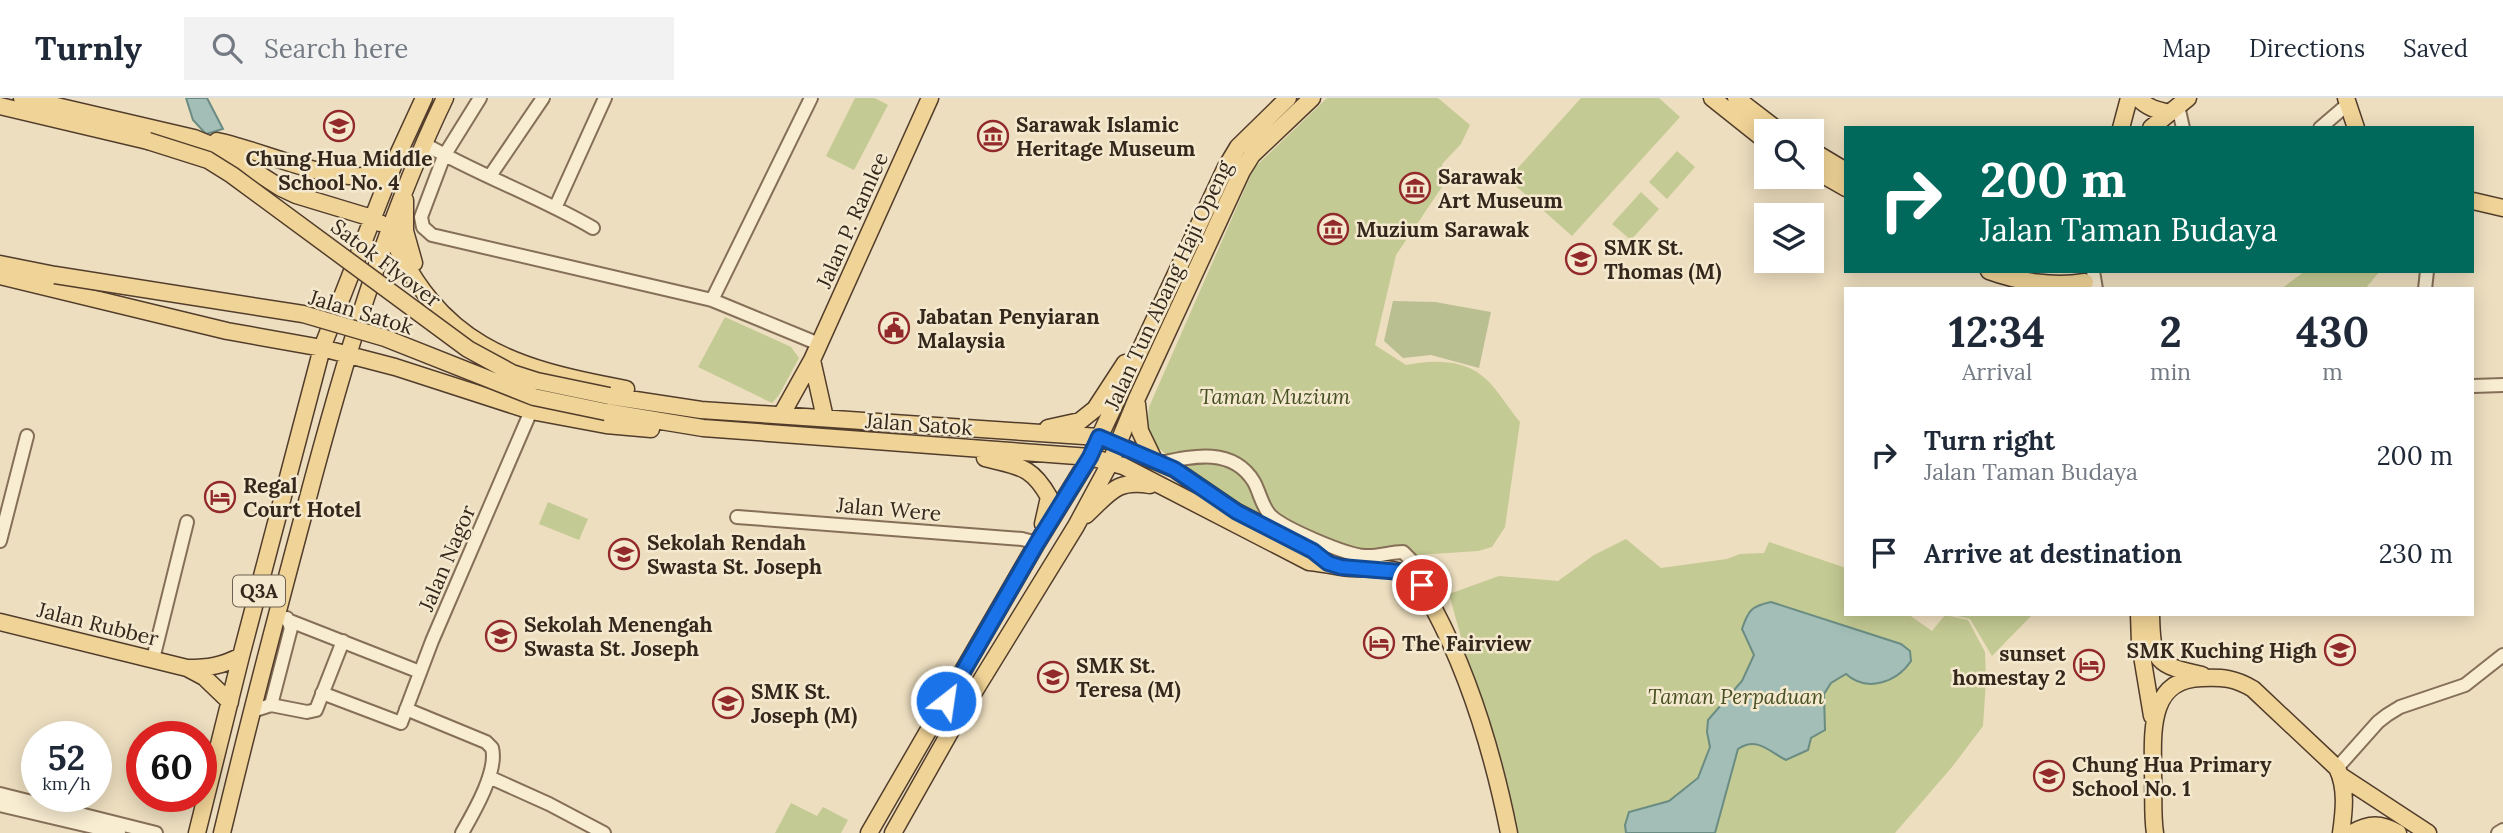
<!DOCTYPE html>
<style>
:root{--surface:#fff;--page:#f2f2f3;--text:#1f2937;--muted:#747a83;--line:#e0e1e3}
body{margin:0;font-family:Lora,serif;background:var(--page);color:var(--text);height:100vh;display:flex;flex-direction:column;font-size:26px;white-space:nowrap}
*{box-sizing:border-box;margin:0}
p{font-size:23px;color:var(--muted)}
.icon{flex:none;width:38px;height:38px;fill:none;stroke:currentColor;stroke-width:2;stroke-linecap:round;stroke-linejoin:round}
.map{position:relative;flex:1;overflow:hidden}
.panel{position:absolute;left:1844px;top:189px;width:630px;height:329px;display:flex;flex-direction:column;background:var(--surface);border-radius:0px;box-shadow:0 4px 18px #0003}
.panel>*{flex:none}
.banner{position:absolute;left:1844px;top:28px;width:630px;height:147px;border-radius:0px;box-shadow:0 4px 18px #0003;background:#00695c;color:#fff;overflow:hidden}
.fabs{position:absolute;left:1754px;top:21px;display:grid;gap:14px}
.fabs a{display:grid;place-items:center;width:70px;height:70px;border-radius:0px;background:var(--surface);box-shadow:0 4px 18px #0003;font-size:35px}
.speed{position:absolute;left:21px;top:623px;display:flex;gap:14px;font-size:35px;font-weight:700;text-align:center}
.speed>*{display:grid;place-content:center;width:91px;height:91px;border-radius:50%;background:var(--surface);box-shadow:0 4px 18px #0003;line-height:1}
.speed small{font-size:18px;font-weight:400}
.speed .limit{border:10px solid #d22;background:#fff;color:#111}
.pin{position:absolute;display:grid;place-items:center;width:60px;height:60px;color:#fff;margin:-30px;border:4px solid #fff;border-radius:50%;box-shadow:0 2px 7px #0007}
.me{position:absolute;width:77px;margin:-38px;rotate:30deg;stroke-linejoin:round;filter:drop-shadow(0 0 5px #0008)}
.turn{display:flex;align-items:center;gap:24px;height:147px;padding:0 21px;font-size:32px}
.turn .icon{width:91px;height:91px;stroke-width:2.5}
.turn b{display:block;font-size:49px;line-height:60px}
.eta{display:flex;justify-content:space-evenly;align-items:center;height:119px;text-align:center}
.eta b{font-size:42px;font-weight:700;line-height:49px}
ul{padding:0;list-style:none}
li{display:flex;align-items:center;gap:21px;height:98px;padding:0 21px}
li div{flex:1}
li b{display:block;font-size:26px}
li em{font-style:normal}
header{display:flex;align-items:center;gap:42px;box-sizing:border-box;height:98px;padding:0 35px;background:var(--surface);border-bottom:2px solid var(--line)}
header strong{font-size:33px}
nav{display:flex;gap:38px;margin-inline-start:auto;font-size:24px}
.search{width:490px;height:63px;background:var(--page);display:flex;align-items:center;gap:18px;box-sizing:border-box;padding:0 24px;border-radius:0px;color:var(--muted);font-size:26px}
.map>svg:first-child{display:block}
</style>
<header>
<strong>Turnly</strong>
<div class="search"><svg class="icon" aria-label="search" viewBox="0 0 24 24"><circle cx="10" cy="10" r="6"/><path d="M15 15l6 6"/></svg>Search here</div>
<nav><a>Map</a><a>Directions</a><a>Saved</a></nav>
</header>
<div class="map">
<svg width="2503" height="735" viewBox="0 0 2503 735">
<rect width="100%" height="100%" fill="#eddebf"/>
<!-- green -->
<path fill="#c4ca93" d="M855,0H875L888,7L854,72L826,58Z
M1327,0H1438L1470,27L1461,46L1442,66L1444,86L1396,157L1375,247L1406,267C1430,262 1461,261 1481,277C1496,288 1508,310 1520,324L1505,429L1492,449L1478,453L1357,461L1334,457L1311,449L1245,412L1183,370L1156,348L1147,330L1149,309L1254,70Z
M1581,0H1659L1680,19L1572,138L1508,81Z
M1677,53L1695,69L1667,101L1649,84Z
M1641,94L1659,111L1631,142L1612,126Z
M2305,173H2380L2365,191H2281Z
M725,219L791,249L799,260L779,297L772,305L698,269Z
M548,404L588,421L579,442L539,426Z
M1626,441L1661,470L1727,461L1740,456L1764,455L1769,444L1846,470V516H1908L1932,533L1945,517L1968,522L1985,554L1986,582L1983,628L1952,669L1895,735H1513L1510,714L1449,496L1499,478L1558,483L1594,457Z
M1950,516H2033L1992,558L1970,521Z
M791,705L817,718L823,709L848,722L841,735H775Z"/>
<!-- cemetery -->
<path fill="#babf92" d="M1393,203L1435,204L1491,214L1479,270L1431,257L1403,260L1384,243Z"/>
<!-- water -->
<path fill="#a2beb6" stroke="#6a8c83" stroke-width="2" d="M186,0H207L223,31L206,36L193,22Z
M1771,504L1901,546L1910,553L1911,563C1897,584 1867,595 1846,576L1831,585L1824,596L1825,632L1811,640L1808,652L1786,662C1769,654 1758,638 1738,651L1715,735H1626L1625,727L1629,714L1669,703L1698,680L1710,649L1707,634L1708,622L1742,583L1754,557L1742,531C1748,513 1751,508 1771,504Z"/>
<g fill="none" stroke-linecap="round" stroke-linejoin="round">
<!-- minor casing -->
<g stroke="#856f58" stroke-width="16">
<path id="minor" d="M480,0L444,58L421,119L423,129L432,137L712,202L819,246
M2178,8L2183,30
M2320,30L2348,6
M423,45C478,77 538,98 593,130
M490,78L543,0
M556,108L605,0
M2093,173L2096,191
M2425,191L2427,173
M712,202L811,0
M2473,288L2503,287
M1161,365C1193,358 1233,349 1254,384C1260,395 1262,409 1271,418C1285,431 1346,457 1365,458C1378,459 1390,454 1403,454L1411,462L1416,482
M737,419L1022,441L1037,445
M0,443L27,338
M290,523L420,574
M153,561L187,424
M322,595L401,625L432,543L531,313
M271,607L307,614L316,612L343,543
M406,611L486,644L492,650C498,673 474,714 462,735
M252,613L271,607L291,530L287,520
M2337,670L2378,624L2387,617L2400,609L2465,587L2503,557
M489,679L549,706L604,735
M0,696L156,735
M0,707L119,735
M2498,735L2503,732"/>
</g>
<!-- major casing -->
<g stroke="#523d2c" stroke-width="19">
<path id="major" d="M22,0L194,40L218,50L281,90L296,97L372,120L380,125
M1712,0L1766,43
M1736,0L1779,33
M2138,0C2147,10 2157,12 2170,15
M2346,0L2356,30
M0,8L148,43
M2121,30L2129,0
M2151,30L2188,0
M217,43C261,52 329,85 371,77C381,75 388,69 395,63
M1811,52L1846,73
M1811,70L1846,90
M405,102V133L414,165
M2473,103L2503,110
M389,132C438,247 511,270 626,291
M0,166L55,177
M1989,173C2019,184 2054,189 2085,184
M0,178L227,233L322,250L395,269L531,313L606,327L651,331
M812,262L825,320
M609,298L701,312L1099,339L1174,371L1237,414L1313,453L1328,465
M1137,306L1140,333L1154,362
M606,314L703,330L1090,359L1123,368L1309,464C1320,465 1330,467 1341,469C1364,473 1394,466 1414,480C1424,487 1429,501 1434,511C1470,579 1494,660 1509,735
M783,314L812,262L930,0
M1048,330L1080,323L1095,311L1125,265
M985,360C1019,369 1031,367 1049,399L1043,426
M1086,417C1110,395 1116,381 1150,387
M2139,516L2140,546L2152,618
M2151,516C2152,564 2156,567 2202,577
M0,524L187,570C208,570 222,568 241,558
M189,571L204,579L230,604
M2341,678L2428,735
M197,735L241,558L322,250L395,63L424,0
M222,735C248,627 276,519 305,411C342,271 382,131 445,0
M869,735L1037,445L1090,359L1226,69L1238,49L1288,0
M893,735L958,620L1076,428L1110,365L1137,300L1242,73L1252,57L1312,0
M2155,735C2152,716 2154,695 2153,676C2153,637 2147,581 2202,580C2222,579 2235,580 2253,591L2337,670C2347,690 2344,714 2341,735
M2352,735C2369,725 2381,725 2398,735"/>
</g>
<!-- minor -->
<use href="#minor" stroke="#f8ecd1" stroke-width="12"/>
<!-- major -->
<use href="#major" stroke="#f0d396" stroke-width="16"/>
<!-- major-bridge casing -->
<g stroke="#523d2c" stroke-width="19" stroke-linecap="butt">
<path id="major-bridge" d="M148,43L208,62L232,77L468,251L512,275L537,283L609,298
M55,177L303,216L385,240L534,299L606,314"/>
</g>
<!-- major-bridge -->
<use href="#major-bridge" stroke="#f0d396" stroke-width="16"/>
</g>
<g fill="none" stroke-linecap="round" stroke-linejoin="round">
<!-- route casing -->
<g stroke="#114b97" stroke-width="18">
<path id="route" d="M946,603L1037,445L1090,359L1099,339L1174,371L1237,414L1313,453L1328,465L1341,469L1401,474L1413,479L1422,487"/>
</g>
<!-- route -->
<use href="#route" stroke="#1a73e8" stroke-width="12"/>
</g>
<!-- icons -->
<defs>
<g id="school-ring" transform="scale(1.575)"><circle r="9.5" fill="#f4e9ce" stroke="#92292b" stroke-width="1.5"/><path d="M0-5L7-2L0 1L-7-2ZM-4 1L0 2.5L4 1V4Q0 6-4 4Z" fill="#92292b"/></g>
<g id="museum-ring" transform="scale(1.575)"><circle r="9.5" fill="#f4e9ce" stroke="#92292b" stroke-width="1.5"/><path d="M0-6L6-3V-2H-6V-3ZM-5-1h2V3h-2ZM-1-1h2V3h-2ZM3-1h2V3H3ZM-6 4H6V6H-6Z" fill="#92292b"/></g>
<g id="civic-ring" transform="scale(1.575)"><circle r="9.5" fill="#f4e9ce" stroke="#92292b" stroke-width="1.5"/><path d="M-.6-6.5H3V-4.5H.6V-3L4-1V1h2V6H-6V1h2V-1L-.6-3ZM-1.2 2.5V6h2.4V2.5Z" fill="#92292b"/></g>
<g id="hotel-ring" transform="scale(1.575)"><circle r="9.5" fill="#f4e9ce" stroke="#92292b" stroke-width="1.5"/><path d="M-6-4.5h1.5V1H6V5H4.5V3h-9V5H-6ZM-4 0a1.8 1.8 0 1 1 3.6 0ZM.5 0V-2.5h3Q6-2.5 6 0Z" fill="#92292b"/></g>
</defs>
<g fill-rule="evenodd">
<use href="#school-ring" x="339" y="28"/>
<use href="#museum-ring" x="993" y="38"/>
<use href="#museum-ring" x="1415" y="90"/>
<use href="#museum-ring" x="1333" y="131"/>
<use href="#school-ring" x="1581" y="161"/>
<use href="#civic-ring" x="894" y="230"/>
<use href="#hotel-ring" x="220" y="399"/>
<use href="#school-ring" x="624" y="456"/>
<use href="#school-ring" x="501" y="538"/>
<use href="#hotel-ring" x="1379" y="545"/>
<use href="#school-ring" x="2340" y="552"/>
<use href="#hotel-ring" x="2089" y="567"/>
<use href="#school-ring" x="1053" y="579"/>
<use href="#school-ring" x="728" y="605"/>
<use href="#school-ring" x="2049" y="678"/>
</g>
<g text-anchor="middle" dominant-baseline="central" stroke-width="5" stroke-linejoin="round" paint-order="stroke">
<!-- shield labels -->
<rect fill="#f4e9ce" stroke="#6e6151" stroke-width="2" x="233" y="477.5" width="52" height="31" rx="5"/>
<g font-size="19" font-weight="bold" fill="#34271c">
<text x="259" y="493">Q3A</text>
</g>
<!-- poi labels -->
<g font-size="21" font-weight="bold" fill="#34271c" stroke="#f4e9ce" text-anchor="start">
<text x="1016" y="26">Sarawak Islamic<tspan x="1016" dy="24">Heritage Museum</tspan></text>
<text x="339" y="60" text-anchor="middle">Chung Hua Middle<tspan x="339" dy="24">School No. 4</tspan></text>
<text x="1438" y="78">Sarawak<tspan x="1438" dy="24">Art Museum</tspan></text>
<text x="1356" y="131">Muzium Sarawak</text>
<text x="1604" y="149">SMK St.<tspan x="1604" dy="24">Thomas (M)</tspan></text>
<text x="917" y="218">Jabatan Penyiaran<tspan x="917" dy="24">Malaysia</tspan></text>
<text x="243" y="387">Regal<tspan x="243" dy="24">Court Hotel</tspan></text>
<text x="647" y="444">Sekolah Rendah<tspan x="647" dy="24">Swasta St. Joseph</tspan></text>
<text x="524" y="526">Sekolah Menengah<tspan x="524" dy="24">Swasta St. Joseph</tspan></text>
<text x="1402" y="545">The Fairview</text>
<text x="2317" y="552" text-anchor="end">SMK Kuching High</text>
<text x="2066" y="555" text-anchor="end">sunset<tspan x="2066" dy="24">homestay 2</tspan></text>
<text x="1076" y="567">SMK St.<tspan x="1076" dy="24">Teresa (M)</tspan></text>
<text x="751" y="593">SMK St.<tspan x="751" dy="24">Joseph (M)</tspan></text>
<text x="2072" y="666">Chung Hua Primary<tspan x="2072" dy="24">School No. 1</tspan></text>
</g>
<!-- street labels -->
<g font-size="21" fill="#34271c" stroke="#f4e9ce">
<text transform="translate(852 122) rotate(-66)">Jalan P. Ramlee</text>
<text transform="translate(386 165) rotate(37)">Satok Flyover</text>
<text transform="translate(1168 187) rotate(-65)">Jalan Tun Abang Haji Openg</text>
<text transform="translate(361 214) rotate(17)">Jalan Satok</text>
<text transform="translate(919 326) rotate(4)">Jalan Satok</text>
<text transform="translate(889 411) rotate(5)">Jalan Were</text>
<text transform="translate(447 460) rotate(-67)">Jalan Nagor</text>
<text transform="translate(98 526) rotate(14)">Jalan Rubber</text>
</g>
<!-- park labels -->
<g font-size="21" font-style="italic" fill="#465023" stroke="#f4e9ce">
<text x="1275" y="298">Taman Muzium</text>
<text x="1736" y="598">Taman Perpaduan</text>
</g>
</g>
</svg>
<div class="fabs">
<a><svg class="icon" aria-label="search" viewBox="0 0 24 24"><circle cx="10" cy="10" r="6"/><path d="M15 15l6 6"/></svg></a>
<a><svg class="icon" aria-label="layers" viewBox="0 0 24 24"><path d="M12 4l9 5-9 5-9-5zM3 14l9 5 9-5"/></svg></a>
</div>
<div class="speed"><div>52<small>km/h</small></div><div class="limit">60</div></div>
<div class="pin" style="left:1422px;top:487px;background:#d93025"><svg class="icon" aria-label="arrive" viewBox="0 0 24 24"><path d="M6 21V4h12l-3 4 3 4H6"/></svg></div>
<svg class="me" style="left:946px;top:603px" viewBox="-20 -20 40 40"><circle r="17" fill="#1a73e8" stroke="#fff" stroke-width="3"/><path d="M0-11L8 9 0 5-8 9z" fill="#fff"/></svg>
<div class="banner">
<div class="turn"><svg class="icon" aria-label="right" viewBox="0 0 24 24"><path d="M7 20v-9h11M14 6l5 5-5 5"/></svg><div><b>200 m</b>Jalan Taman Budaya</div></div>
</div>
<section class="panel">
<div class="eta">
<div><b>12:34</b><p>Arrival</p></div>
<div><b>2</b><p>min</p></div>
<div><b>430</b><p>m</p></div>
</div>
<ul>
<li><svg class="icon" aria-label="right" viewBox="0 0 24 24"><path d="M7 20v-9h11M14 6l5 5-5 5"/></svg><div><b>Turn right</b><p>Jalan Taman Budaya</p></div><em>200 m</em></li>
<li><svg class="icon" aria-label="arrive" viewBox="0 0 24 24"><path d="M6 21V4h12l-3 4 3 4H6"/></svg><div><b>Arrive at destination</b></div><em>230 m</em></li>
</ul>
</section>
</div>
